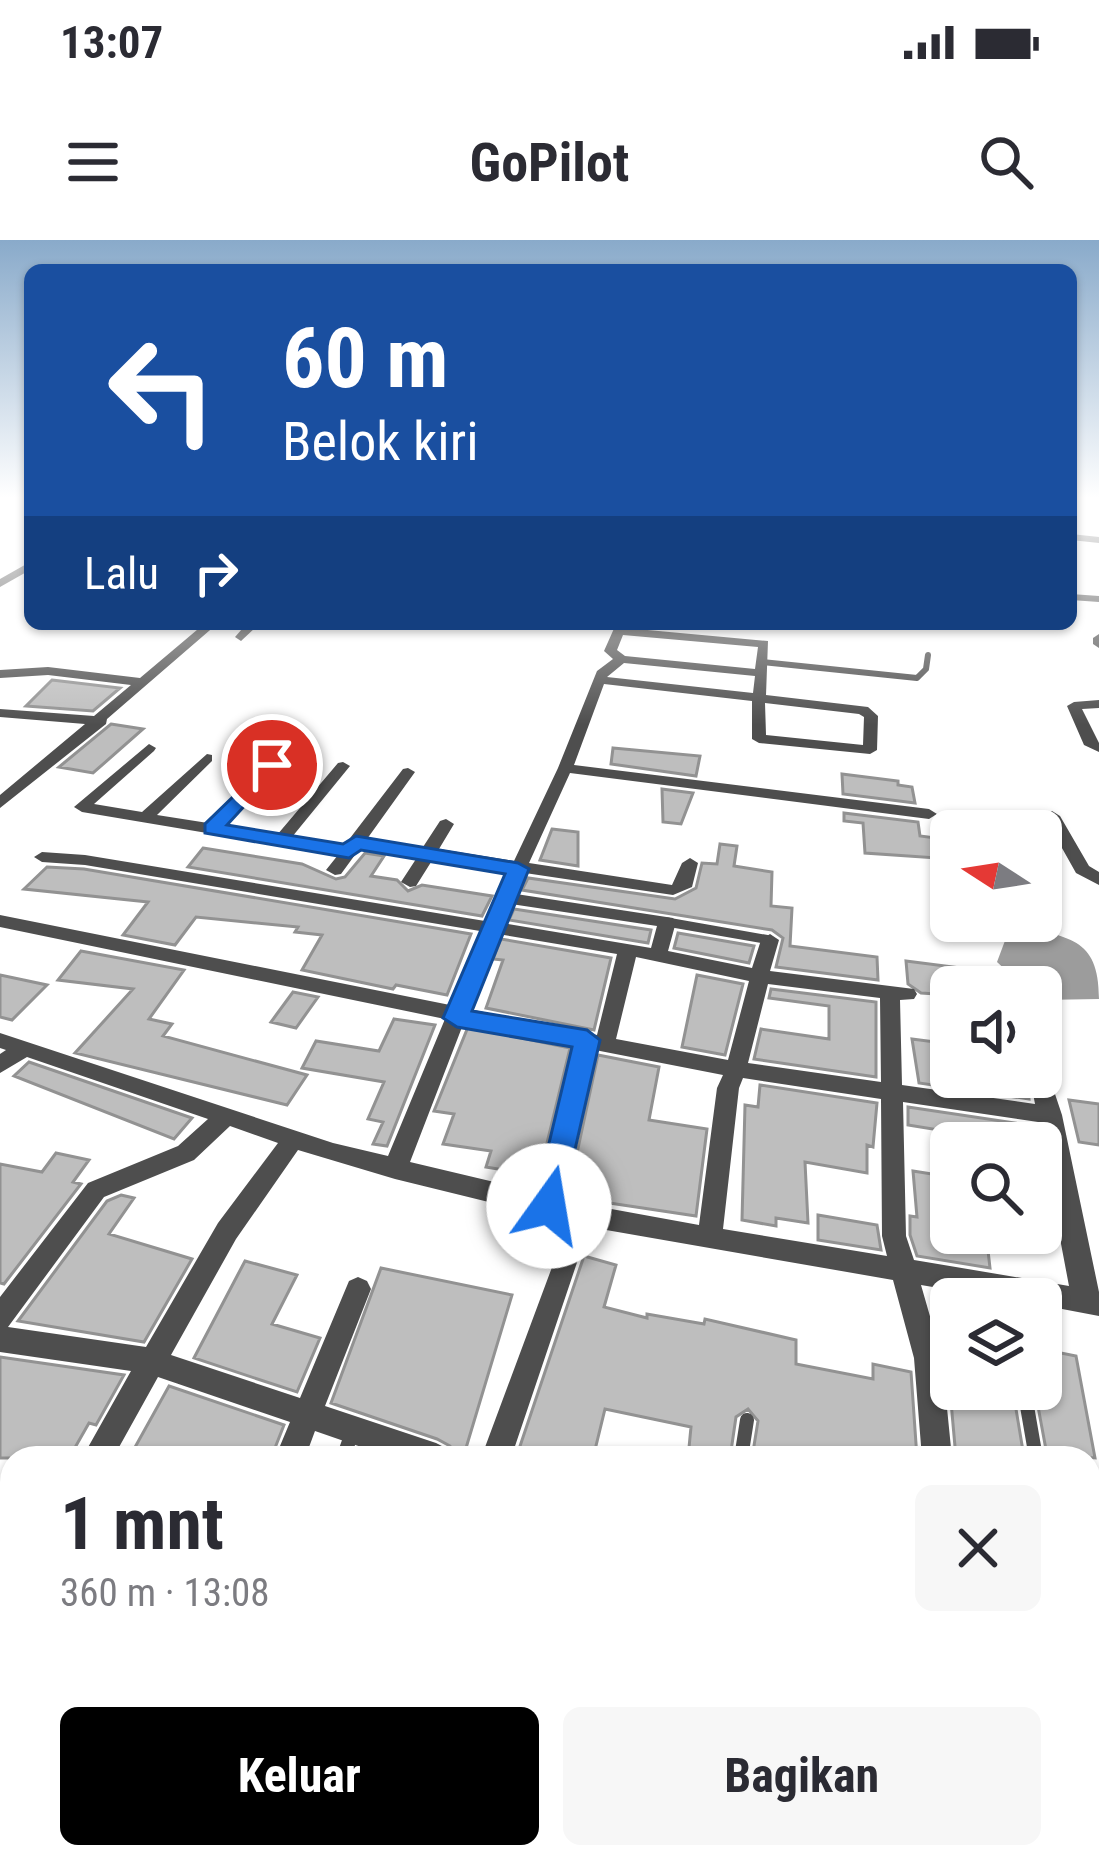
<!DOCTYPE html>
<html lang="id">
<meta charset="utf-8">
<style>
:root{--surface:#fff;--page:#f7f7f7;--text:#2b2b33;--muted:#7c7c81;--accent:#000}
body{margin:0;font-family:"Roboto Condensed",sans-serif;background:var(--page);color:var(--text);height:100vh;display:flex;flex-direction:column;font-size:45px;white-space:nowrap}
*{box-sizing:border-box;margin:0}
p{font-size:39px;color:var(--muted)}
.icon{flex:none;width:66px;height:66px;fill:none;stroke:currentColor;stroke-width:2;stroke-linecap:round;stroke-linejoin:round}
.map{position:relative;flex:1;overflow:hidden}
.details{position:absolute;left:0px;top:1206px;width:1101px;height:423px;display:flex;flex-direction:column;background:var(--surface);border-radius:36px 36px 0 0;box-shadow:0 3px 9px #0004}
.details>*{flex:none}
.top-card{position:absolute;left:24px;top:24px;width:1053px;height:366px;border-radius:18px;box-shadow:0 3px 9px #0004;background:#1a4fa0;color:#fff;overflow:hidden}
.needle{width:78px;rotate:282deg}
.tools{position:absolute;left:930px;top:570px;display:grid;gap:24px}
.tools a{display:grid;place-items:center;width:132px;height:132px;border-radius:18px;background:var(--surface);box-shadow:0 3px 9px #0004;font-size:60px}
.pin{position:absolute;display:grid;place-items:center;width:102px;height:102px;color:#fff;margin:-51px;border:6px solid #fff;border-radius:50%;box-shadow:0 3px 12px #0007}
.me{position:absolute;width:132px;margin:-66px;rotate:13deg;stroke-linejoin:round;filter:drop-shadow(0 0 9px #0008)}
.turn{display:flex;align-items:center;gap:42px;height:252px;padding:0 60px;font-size:54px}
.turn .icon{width:156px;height:156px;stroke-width:2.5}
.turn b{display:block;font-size:84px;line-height:102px}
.then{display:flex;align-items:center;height:114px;padding:0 60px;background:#0003;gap:24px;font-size:45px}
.round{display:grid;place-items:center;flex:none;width:126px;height:126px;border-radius:18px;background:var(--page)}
.head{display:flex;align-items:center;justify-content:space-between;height:204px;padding:0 60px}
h1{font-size:72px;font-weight:700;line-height:90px}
.primary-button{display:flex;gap:24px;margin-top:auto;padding:24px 60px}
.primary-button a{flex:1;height:138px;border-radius:18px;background:var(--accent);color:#fff;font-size:48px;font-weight:700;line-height:138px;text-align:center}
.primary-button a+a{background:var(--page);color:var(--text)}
.status{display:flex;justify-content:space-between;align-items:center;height:84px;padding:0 60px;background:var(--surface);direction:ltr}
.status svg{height:33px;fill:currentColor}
header{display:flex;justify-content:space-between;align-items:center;height:156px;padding:0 60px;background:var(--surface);font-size:54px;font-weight:700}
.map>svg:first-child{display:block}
</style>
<div class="status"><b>13:07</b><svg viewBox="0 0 49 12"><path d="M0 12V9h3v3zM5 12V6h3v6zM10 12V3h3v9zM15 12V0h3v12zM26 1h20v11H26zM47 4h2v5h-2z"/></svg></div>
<header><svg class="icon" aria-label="menu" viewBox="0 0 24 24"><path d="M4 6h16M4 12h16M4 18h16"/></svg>GoPilot<svg class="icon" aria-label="search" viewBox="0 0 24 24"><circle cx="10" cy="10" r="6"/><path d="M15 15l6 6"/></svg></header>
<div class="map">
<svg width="1099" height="1627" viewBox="0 0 1099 1627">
<rect width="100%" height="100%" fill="#fff"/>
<!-- water -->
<path fill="#9c9c9c" d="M1012,682C1065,700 1099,693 1099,759L1041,760V747H1024L997,722Z"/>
<!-- building -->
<path fill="#bebebe" stroke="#929292" stroke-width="3" d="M52,440L120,448L93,471L26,466Z
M111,484L143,489L93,533L59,527Z
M613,508L700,516L696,536L611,524Z
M842,534L898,541V545L912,547L915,563L843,554Z
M662,549L693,553L681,584L663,582Z
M844,573L918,582L920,596L951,600V619L865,613L863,583L844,581Z
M552,589L578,592V626L540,620Z
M720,604L737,606L734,626L772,632L771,666L792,668L790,706L877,717L878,740L776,727L783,698L772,690L522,650L528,638L675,659L696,648L702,623L717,624Z
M203,608L302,624L336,639L345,637L365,613L384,616L371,636L397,640L408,651L422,645L492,656L482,676L188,627Z
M47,627L84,629L471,694L447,755L396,745L393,749L302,730L322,695L295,692L298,687L196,677L175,705L123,695L148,662L24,649Z
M514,669L651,690L648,703L509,680Z
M678,693L754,706L749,723L674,708Z
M501,699L611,718L594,790L486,768L503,720L493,719Z
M81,711L184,730L149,779L172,784L163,796L307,835L287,865L75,813L133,749L58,740Z
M906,721L969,729L971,747H951V755L921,753L908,744Z
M0,735L47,745L12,780L0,777Z
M697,735L743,744L725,815L682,807Z
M771,749L876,762V837L754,819L761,789L829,799V766L769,758Z
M293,752L318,757L296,788L271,782Z
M394,779L435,785L387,906L373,904L383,882L368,879L384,842L302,828L316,801L379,811Z
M468,787L570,808L539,936L486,927L491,911L443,904L454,874L434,871Z
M912,799L951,804V837H1034L1028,846L1029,859L919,843Z
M598,815L659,827L649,880L707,889L696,976L576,958L585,919L577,913Z
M29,822L192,878L174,899L14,836Z
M760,845L877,863L873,907L867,905V933L805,922L808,983L776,978V986L742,980L745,865L758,867Z
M1069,860L1099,864V905L1079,902Z
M908,867L1034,886L1037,903H977L976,896L908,885Z
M56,913L89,920L73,942L81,944L4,1044L0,1043V924L42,932Z
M913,931L951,937V993H986L990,1028L917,1016L910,995V976L917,977Z
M121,955L134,958L109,994L192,1019L144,1102L18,1081L107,961Z
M818,975L877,985L881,1010L818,1000Z
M584,1016L616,1025L604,1067L647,1078V1074L704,1084L705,1079L796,1100V1124L873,1139V1124L911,1132L917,1218L858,1213V1218H752L758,1181L748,1169L736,1177L730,1218H688L691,1187L605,1169L593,1218H516Z
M245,1021L297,1035L272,1084L320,1098L297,1152L194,1118Z
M381,1028L512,1055L463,1218H455L450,1206L437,1199L331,1163Z
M1041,1109L1076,1116L1095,1218L1047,1215L1037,1161Z
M0,1117L124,1135L96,1185L89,1183L69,1218H0Z
M949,1139L951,1149L1014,1157L1023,1211L1014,1209L1015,1218H956Z
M169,1146L284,1185L271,1218H129Z"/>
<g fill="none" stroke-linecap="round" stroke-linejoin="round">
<!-- lane-far2 -->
<path stroke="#4e4e4e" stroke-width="6" d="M762,422L917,438L926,429L928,415"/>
<!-- lane-far1 -->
<path stroke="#4e4e4e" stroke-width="9" d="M667,682L770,700"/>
<!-- lane -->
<path stroke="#4e4e4e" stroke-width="14" d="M1024,1149L1036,1218
M343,1218L353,1190
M741,1218L747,1180"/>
<!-- street -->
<path fill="#4e4e4e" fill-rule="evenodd" d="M1071,294L1099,297V303L1071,300Z
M30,322V330L0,347V339Z
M1071,354L1099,356V362L1071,360Z
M204,384H217L107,479L106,484L0,568V555L85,484L0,477V469L94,476L131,445L48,435L0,438V430L48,427L140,438Z
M228,384H256L257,386L241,401L235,397L242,389Z
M616,384H628L626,388L768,401L766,455L868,467L878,476L877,510L870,514L759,503L752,499V461L604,444L574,525L929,569L937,574L929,579L570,533L529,623L672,645L682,623L690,618L698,623L692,647L673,655L525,633L516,654L673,678L676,682L668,711L752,728L761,700L770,694L779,700L770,731L914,749L917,754L914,759L900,760L902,845L1035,864L1032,848L1035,842H1051L1062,875L1099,1052V1076L1041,1065V1059H1004L921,1045L942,1118L952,1218H922L914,1118L893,1040L589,987L511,1218H481L561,1003L566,981L395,939L298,910L236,999L171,1115L300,1158L349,1041L358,1037L367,1041L371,1049L325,1166L436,1203L446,1208L451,1218H393L315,1191L305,1218H275L290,1182L158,1137L113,1218H82L131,1131L0,1112V1057L88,943L178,906L208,879L27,817L0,833V814L6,810L0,808V793L333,903L388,916L445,779L0,687V675L450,765L480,691L85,625L42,622L34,617L42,612L85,615L485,681L509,630L433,619L416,646L410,647L401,642L418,616L360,608L341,634L335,635L326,630L338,615L82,572L74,567L149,504L156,508L154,511L94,564L142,572L207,514L212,515V521L157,575L208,583L267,522H277V528L224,586L277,595L338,523L343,522L350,526L292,597L344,606L403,529L408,528L415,532L367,599L423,607L440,581L446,579L454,584L439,609L514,621L558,528L597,431L613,419L604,411ZM623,395L758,407L755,429L625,416L617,410ZM624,423L755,436L753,453L607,437ZM765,463L859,474L864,477L863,505L766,495ZM511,664L657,686L651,708L502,683ZM498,694L617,714L597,795L469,769ZM636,717L749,741L728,820L616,799ZM768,744L880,758L881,842L748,823ZM464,782L575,805L540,953L410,922ZM595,810L723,835L717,848L699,985L562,960ZM743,838L881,859L882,996L887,1016L723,989L739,848ZM903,862L1038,882L1069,1046L914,1020L906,996ZM230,886L278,903L218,983L146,1107L8,1087L104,957L194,920Z
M1099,394V408L1093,404V398Z
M1099,460V468L1082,469L1099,503V512L1084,505L1067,466L1074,462Z
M1052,571L1060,576L1089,626L1099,632V645L1076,633L1044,576Z
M12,1358V1408L0,1413V1363Z
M1089,1390L1099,1391V1425L1089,1424Z
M102,1617H140L136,1627H98Z
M453,1617H491L489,1627H451Z
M611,1617H649L648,1627H610Z
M955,1617H993L994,1627H956Z"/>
</g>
<!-- sky -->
<linearGradient id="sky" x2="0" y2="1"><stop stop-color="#89aaca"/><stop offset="0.53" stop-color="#fff"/><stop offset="1" stop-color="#fff" stop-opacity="0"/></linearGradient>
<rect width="1099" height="485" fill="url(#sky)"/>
<!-- route -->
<path fill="#1a73e8" stroke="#114b97" stroke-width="3" d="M272,519L282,525L227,585L343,604L356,596L518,623L529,629L472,771L587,790L600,800L560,975L549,979L538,975L534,966L572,807L457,787L443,778L505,634L361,610L349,618L205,593V584Z"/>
</svg>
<div class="tools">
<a><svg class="needle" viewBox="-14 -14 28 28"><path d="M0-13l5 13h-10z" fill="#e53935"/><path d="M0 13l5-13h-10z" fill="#7c7c81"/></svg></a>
<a><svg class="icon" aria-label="sound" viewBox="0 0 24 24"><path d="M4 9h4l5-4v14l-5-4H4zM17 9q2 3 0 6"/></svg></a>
<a><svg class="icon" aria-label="search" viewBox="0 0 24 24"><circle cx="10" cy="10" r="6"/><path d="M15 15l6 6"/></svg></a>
<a><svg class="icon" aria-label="layers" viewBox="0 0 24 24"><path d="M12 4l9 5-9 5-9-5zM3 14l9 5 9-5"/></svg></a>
</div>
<div class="pin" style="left:272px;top:525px;background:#d93025"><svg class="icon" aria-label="arrive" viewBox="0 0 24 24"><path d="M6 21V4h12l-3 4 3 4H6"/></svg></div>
<svg class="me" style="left:549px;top:966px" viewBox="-20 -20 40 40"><circle r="19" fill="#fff"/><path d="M0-13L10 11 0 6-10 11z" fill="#1a73e8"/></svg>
<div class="top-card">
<div class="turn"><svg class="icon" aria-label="left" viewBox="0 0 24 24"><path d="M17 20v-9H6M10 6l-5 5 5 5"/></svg><div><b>60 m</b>Belok kiri</div></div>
<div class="then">Lalu<svg class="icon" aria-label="right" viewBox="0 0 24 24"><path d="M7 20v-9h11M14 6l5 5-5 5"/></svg></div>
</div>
<section class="details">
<div class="head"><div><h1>1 mnt</h1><p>360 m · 13:08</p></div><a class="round"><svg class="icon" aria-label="close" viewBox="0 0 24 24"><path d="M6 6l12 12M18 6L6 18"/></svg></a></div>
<div class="primary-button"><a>Keluar</a><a>Bagikan</a></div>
</section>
</div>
